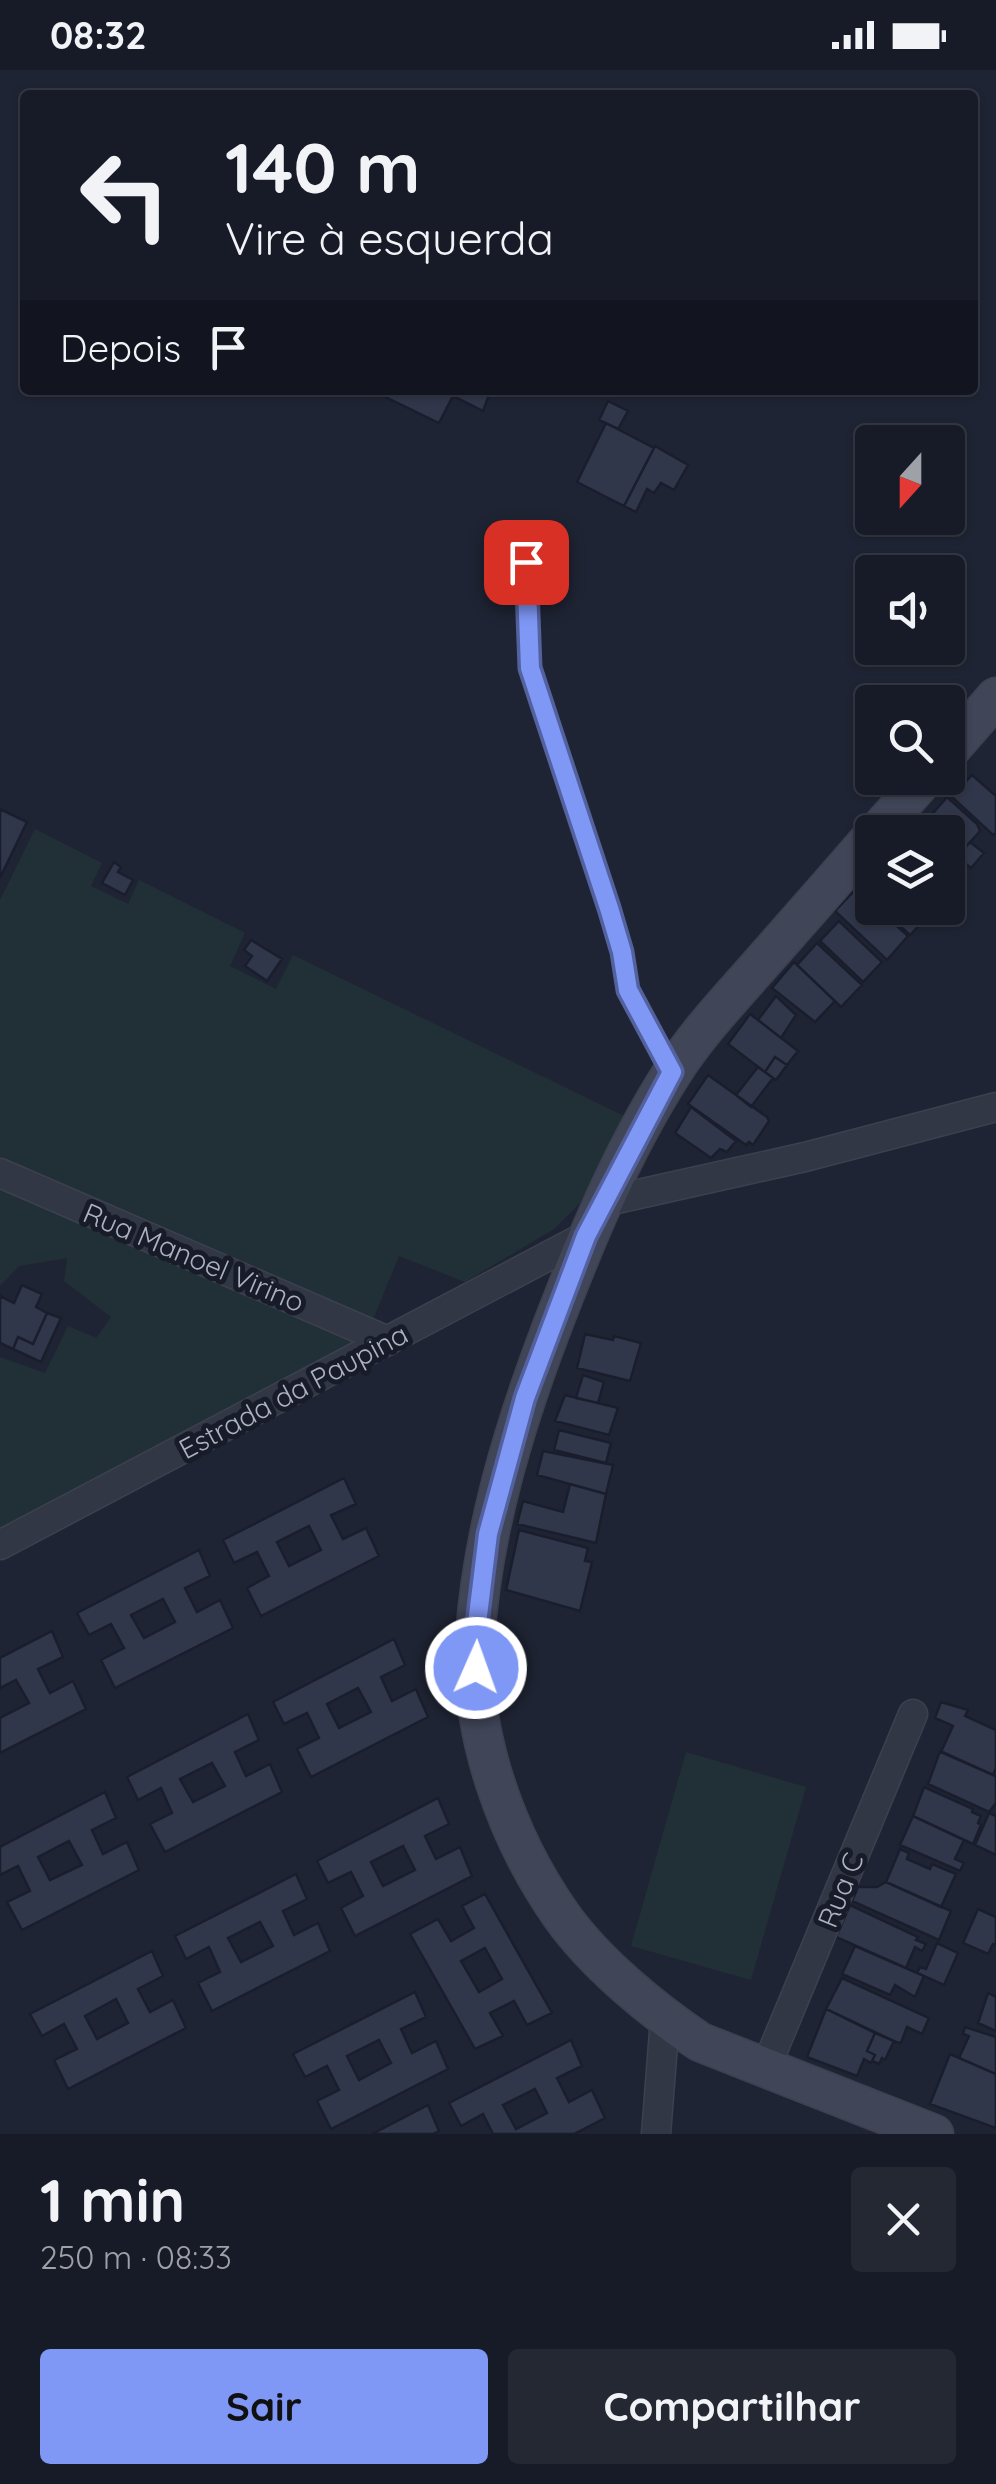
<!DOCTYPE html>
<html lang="pt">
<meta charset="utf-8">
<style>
:root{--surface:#171b27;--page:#242833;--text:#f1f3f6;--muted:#9ea1a7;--line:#363944;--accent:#7f97f5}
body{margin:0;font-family:Quicksand,sans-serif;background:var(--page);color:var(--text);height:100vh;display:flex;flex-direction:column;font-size:38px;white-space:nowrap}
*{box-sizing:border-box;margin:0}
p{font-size:32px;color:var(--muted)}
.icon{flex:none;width:55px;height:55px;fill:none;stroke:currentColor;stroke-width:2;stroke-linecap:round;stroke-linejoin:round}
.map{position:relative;height:2064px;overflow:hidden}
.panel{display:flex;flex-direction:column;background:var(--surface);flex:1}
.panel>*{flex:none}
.top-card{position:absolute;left:20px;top:20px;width:958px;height:305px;border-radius:10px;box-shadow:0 2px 8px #0004,0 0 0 2px var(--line);background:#171b27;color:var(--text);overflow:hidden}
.needle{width:65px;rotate:201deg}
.controls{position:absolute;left:855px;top:355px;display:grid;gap:20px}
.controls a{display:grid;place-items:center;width:110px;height:110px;border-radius:10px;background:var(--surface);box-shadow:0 2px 8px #0004,0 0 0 2px var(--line);font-size:50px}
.pin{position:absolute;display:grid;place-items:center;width:85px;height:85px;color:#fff;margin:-42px;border-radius:20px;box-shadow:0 5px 15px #0006}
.me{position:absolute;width:110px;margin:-55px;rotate:2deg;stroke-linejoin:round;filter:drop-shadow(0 0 8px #0008)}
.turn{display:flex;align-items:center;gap:35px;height:210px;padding:0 40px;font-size:45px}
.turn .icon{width:130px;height:130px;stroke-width:2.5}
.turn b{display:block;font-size:70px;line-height:85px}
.then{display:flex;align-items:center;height:95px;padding:0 40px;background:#0003;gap:20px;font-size:38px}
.round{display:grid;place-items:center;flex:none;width:105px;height:105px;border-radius:10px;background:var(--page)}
.overview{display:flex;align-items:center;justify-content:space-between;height:170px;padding:0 40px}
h1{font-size:60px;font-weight:700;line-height:75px}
.action{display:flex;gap:20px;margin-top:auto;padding:20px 40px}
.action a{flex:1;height:115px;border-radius:10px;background:var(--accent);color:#111;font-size:40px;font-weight:700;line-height:115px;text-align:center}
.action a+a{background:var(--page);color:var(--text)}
.status{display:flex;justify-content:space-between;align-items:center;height:70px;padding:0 50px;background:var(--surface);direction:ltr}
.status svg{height:28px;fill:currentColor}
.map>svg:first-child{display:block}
</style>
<div class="status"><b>08:32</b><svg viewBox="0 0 49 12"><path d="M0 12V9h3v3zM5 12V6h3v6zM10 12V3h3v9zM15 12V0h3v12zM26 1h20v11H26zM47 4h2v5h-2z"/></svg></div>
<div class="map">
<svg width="996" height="2064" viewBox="0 0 996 2064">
<rect width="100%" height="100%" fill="#1f2434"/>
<!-- green -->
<path fill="#212f36" d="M35,759L102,793L91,816L128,834L139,810L245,863L230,896L276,919L293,885L624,1046L581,1132L554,1159L465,1212L399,1186L370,1257L0,1096V830Z
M0,1110L370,1273L0,1465V1287L45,1303L68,1256L96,1268L111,1247L64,1211L67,1188L19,1196L0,1216Z
M686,1682L806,1717L751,1910L631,1876Z"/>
<!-- building -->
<path fill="#31374b" stroke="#1a1e2c" stroke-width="2.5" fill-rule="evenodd" d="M371,320H491L483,341L453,326L439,353Z
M608,331L628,341L618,359L599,350Z
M606,353L654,378L624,436L577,412Z
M655,376L688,395L674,420L661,413L654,423L647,419L636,442L624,436Z
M972,705L996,726V763L993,765L952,727Z
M947,727L977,754L980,761L957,787L948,778V762H930L922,756Z
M0,739L27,752L0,808Z
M970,772L984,783L971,798L957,787Z
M114,792L121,797L118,802L133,810L125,825L102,813Z
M871,800L872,801V830L856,815Z
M856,819L872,834V838H877L908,866L887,890L835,841Z
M880,838H913L925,849L910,865Z
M839,851L882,892L863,912L820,871Z
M251,870L282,889L267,911L245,896L252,886L244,880Z
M817,873L862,915L841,937L797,895Z
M794,892L835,931L815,952L772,918Z
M776,926L796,945L781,968L758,950Z
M750,944L798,981L787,995L775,987L765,1002L728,974Z
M775,987L787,995L776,1010L765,1002Z
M758,997L773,1008L751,1037L736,1025Z
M708,1005L767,1047L769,1051L753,1075L749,1072L746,1075L688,1034Z
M691,1037L736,1071L727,1082L720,1079L711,1088L675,1063Z
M22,1215L42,1224L36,1237L47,1243L33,1274L18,1267L13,1279L0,1273V1226L14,1233Z
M47,1243L61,1248L41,1292L13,1279L18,1267L33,1274Z
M585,1264L613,1270L614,1266L641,1273L630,1311L577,1298Z
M583,1305L604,1312L598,1333L576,1328Z
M565,1325L618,1338L609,1365L555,1351Z
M559,1360L611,1373L606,1393L554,1380Z
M543,1381L613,1395L606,1424L537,1405Z
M344,1408L356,1434L331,1445L343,1469L366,1458L379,1486L261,1546L247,1518L269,1506L257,1482L234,1493L223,1470ZM309,1456L321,1480L289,1496L277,1472Z
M570,1414L606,1424L596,1473L517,1454L523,1431L563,1442Z
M519,1460L588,1478L585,1491L592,1492L580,1541L506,1520Z
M199,1480L210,1506L185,1518L197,1542L220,1530L233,1558L115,1618L101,1590L124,1578L111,1554L89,1565L77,1543ZM163,1529L175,1552L144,1568L131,1545Z
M52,1561L63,1587L38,1599L50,1623L73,1611L86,1639L0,1683V1648L29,1633L16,1610L0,1618V1588Z
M394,1569L405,1595L381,1607L392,1631L416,1619L428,1647L311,1707L297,1679L319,1668L307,1643L284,1654L273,1632ZM358,1618L371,1642L339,1658L327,1634Z
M941,1632L968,1640L965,1646L996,1660V1698L993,1705L941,1682L953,1656L935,1648Z
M248,1644L259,1670L235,1682L246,1706L270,1694L282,1722L165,1782L150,1754L172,1743L161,1718L138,1730L127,1707ZM212,1693L225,1716L193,1732L180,1709Z
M940,1681L996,1706V1733L989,1742L928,1714Z
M924,1717L973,1739L972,1742L981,1746L978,1753L981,1755L973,1774L913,1746Z
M105,1722L116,1748L92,1760L103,1784L127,1772L139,1800L22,1860L7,1832L30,1821L18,1796L0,1805V1777ZM69,1771L82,1795L50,1810L38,1787Z
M438,1728L449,1754L425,1766L436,1789L460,1777L472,1806L355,1866L341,1838L363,1826L351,1802L328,1813L317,1791ZM403,1776L415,1800L383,1816L371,1792Z
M989,1743L996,1746V1785L975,1775Z
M913,1746L964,1770L955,1789L964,1793L960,1801L900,1775Z
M900,1779L909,1783L907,1789L930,1799L932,1794L956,1804L941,1837L886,1812Z
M296,1804L307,1829L283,1841L294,1865L318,1853L330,1881L212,1941L198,1913L220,1902L209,1877L186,1889L175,1866ZM260,1852L273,1876L241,1892L228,1868Z
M886,1812L951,1841L939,1870L852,1831L858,1817H877Z
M485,1824L552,1943L527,1955L514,1931L490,1943L503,1966L475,1979L410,1864L438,1849L451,1871L474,1858L462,1836ZM485,1878L502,1909L479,1922L461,1891Z
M850,1835L918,1867L916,1870L926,1874L922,1881L915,1877L906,1898L836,1867Z
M978,1839L996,1847V1875L993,1874L988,1884L963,1873Z
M937,1873L958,1883L944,1915L917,1903L920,1897L926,1899Z
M855,1876L924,1906L915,1927L895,1915L890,1925L842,1904Z
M152,1881L163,1906L138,1919L150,1942L173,1930L186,1958L68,2019L54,1990L77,1979L64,1954L42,1966L30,1944ZM116,1929L128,1953L97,1969L85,1946Z
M842,1908L929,1948L922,1964L907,1957L901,1973L896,1972L826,1939Z
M415,1922L426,1947L401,1959L412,1983L436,1971L448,1999L331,2059L317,2031L339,2020L327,1996L305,2007L293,1984ZM379,1970L391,1993L359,2010L347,1986Z
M988,1923L996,1927V1961L978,1953Z
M826,1939L875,1963L867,1981L875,1985L871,1993L864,1989L857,2006L807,1987Z
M965,1957L996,1967V2004L959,1988L969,1966L963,1964Z
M875,1963L894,1971L885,1990L882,1988L879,1994L872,1991L875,1985L867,1981Z
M571,1970L582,1996L557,2008L569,2032L592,2020L605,2048L574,2064H493L483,2044L461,2056L449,2033ZM535,2019L547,2043L516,2059L503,2035Z
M950,1984L996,2004V2058L930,2034Z
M428,2035L439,2061L433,2064H372Z"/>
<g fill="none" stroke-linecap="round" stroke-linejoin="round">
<!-- lane casing -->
<g stroke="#3c404f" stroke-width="18">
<path id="lane" d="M526,491L530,598L609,838L622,882L627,920L669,997"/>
</g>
<!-- street casing -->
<g stroke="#3c404f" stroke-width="31">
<path id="street" d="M0,1103L388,1271
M603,1132L805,1087L996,1037
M0,1475L586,1166
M766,1997L913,1644
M656,2064L665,1949"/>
</g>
<!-- secondary casing -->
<g stroke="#3c404f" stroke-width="41">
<path id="secondary" d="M948,682L996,627
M877,762L925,708
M872,767C834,811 796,854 758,897C728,931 696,965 672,1003C621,1083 584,1173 550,1262C513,1360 482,1463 475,1569C469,1664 507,1768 561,1845C594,1892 652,1940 700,1972L934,2064"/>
</g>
<!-- lane -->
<use href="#lane" stroke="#323745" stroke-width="14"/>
<!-- street -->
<use href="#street" stroke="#323745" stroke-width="28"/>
<!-- secondary -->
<use href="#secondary" stroke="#404558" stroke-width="38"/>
</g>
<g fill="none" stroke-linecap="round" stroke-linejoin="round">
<!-- route casing -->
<g stroke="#53629f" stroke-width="25">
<path id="route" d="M476,1598L475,1570L488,1464L525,1328L586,1166L672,1002L628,920L622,882L609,838L530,598L526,492"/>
</g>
<!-- route -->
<use href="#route" stroke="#7f97f5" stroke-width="18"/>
</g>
<g text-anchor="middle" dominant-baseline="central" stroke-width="10" stroke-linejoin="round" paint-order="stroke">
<!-- street labels -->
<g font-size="28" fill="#acb1c3" stroke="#181c29">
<text transform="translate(194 1187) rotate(23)">Rua Manoel Virino</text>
<text transform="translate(293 1321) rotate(-28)">Estrada da Paupina</text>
<text transform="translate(840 1820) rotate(-68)">Rua C</text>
</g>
</g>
</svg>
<div class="controls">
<a><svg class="needle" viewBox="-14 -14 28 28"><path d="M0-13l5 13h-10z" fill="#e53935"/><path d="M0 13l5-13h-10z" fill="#9ea1a7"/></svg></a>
<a><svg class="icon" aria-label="sound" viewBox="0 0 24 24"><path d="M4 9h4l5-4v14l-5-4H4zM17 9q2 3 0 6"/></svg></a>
<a><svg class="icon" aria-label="search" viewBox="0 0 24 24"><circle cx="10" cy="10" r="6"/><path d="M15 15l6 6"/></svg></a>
<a><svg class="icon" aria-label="layers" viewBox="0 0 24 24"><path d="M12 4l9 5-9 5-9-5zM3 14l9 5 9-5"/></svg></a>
</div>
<div class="pin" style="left:526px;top:492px;background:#d93025"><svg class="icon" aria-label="arrive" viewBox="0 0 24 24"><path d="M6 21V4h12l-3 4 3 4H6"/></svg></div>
<svg class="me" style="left:476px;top:1598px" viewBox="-20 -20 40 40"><circle r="17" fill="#7f97f5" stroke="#fff" stroke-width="3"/><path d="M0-11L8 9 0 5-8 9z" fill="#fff"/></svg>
<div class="top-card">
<div class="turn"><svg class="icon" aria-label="left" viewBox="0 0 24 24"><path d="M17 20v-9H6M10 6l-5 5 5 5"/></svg><div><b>140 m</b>Vire à esquerda</div></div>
<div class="then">Depois<svg class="icon" aria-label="arrive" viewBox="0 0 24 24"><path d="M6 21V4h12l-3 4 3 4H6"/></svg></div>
</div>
</div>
<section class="panel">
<div class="overview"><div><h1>1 min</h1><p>250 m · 08:33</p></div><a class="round"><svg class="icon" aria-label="close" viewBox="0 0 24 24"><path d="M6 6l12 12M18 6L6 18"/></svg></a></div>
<div class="action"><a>Sair</a><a>Compartilhar</a></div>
</section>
